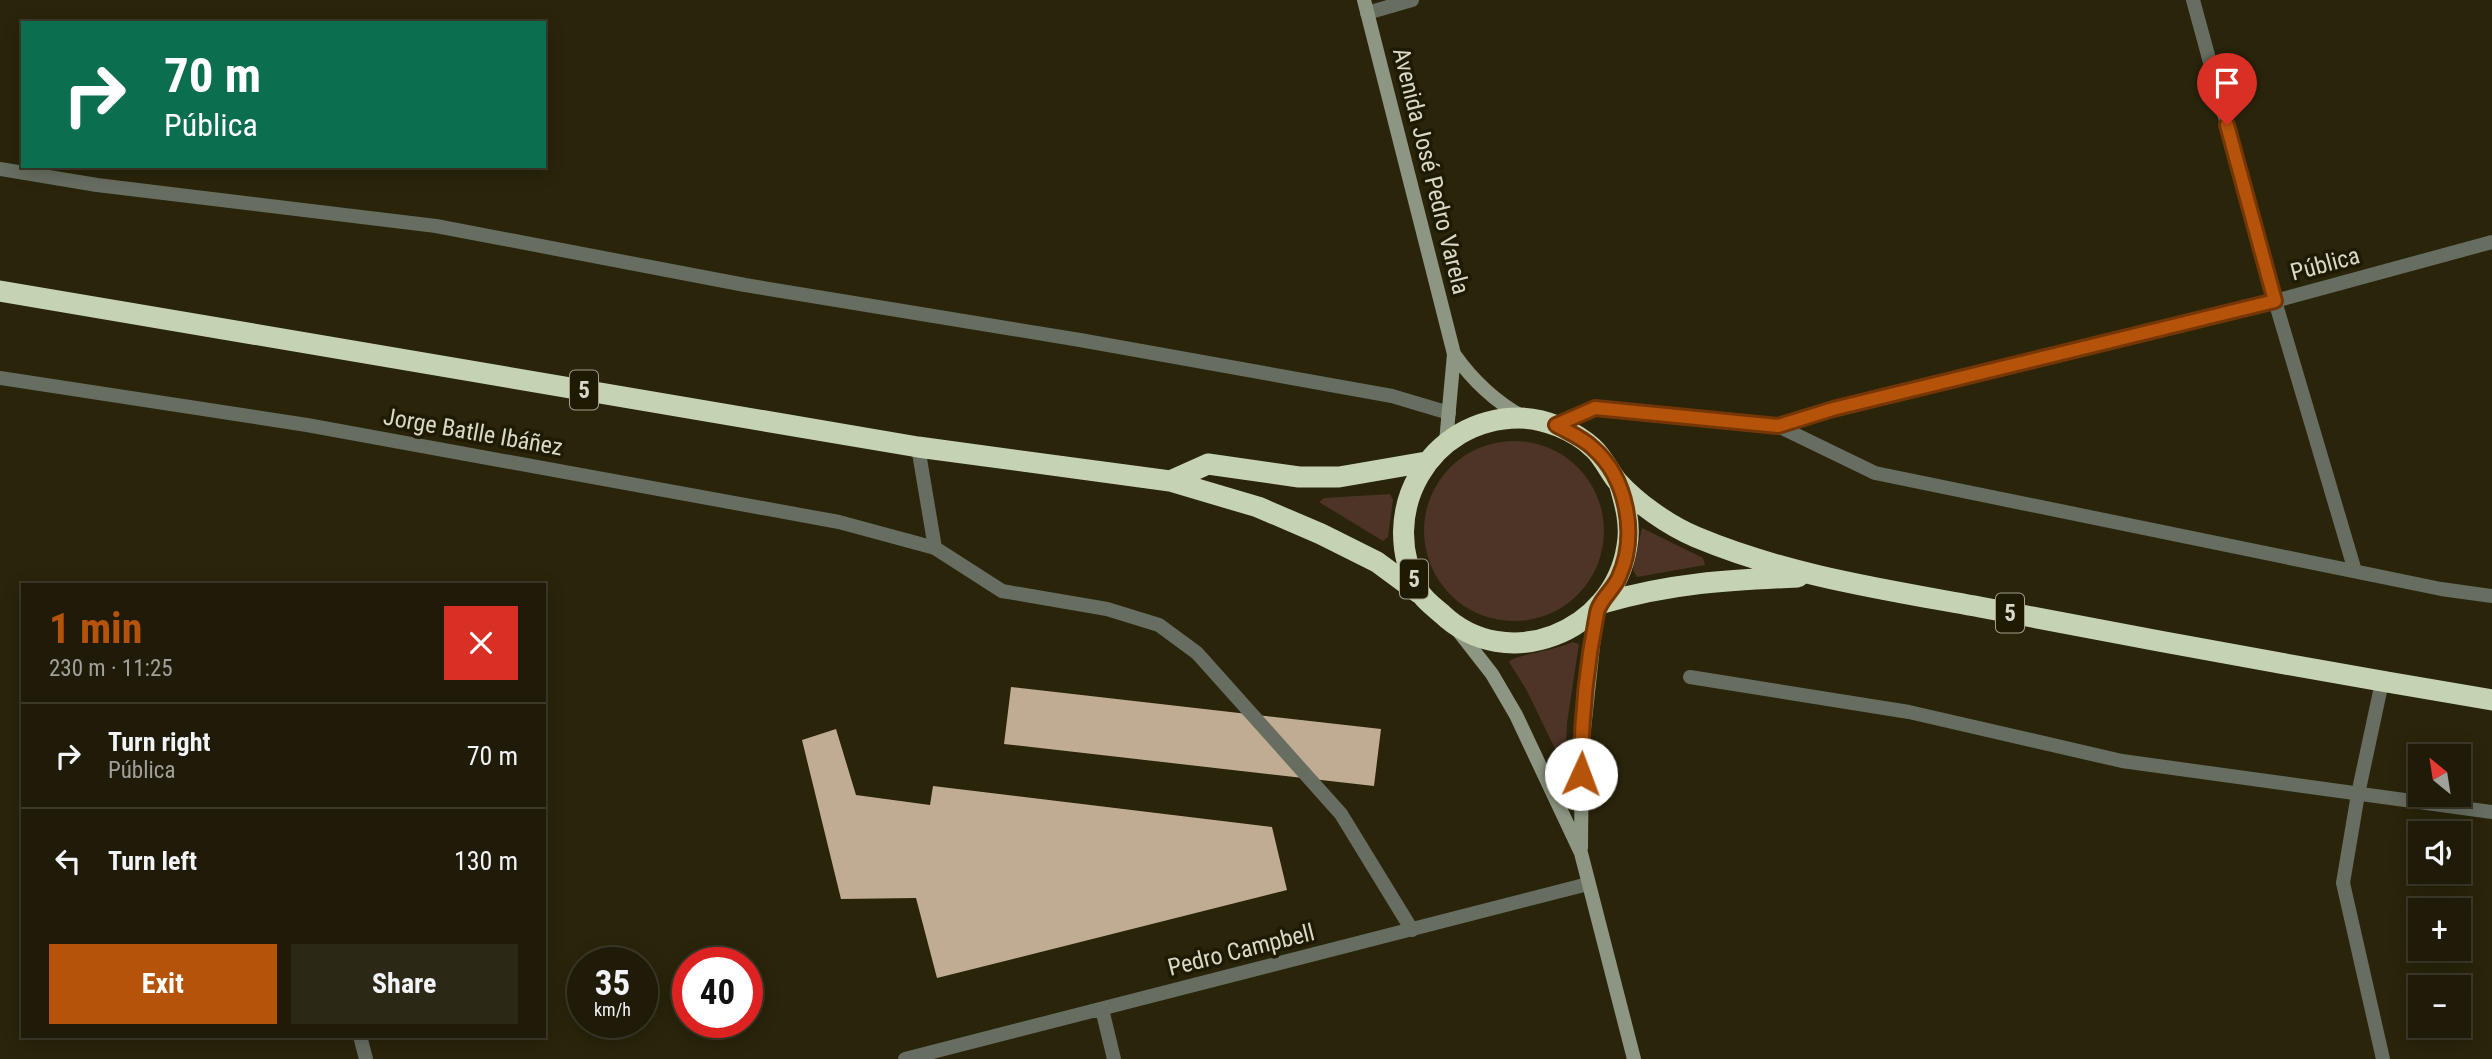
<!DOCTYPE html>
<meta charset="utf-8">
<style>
:root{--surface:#1f1b08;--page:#2c2816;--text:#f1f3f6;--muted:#a1a19c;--line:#3c3929;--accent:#b45309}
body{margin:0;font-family:"Roboto Condensed",sans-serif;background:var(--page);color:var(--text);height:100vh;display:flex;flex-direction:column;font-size:26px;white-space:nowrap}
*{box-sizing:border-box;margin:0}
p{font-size:23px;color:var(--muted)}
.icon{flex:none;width:38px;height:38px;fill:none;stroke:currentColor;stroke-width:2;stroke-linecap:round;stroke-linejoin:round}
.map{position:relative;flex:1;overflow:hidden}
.details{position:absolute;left:21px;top:583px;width:525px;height:455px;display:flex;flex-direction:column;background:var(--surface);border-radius:0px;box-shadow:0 4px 18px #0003,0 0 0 2px var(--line)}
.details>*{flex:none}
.top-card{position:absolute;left:21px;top:21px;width:525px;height:147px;border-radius:0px;box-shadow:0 4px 18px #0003,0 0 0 2px var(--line);background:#0b6e4f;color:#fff;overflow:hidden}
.needle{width:46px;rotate:330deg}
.tools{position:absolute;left:2408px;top:744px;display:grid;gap:14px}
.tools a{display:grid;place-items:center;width:63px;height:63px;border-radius:0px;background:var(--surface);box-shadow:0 4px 18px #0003,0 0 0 2px var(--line);font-size:35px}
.speed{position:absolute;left:567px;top:947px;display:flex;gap:14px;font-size:35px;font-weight:700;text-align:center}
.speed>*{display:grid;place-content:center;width:91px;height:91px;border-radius:50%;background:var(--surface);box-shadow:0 4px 18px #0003,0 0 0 2px var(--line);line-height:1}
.speed small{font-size:18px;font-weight:400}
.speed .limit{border:10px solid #d22;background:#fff;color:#111}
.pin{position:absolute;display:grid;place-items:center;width:60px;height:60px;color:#fff;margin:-72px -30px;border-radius:50% 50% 50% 0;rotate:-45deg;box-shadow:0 0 7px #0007}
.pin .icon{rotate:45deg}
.me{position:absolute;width:77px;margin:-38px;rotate:2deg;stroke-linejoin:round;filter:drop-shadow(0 0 5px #0008)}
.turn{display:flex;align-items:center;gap:24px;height:147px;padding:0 28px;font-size:32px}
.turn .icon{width:91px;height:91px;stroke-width:2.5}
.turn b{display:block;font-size:49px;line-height:60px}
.round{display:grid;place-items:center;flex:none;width:74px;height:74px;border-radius:0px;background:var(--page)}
.head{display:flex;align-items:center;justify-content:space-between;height:119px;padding:0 28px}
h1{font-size:42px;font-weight:700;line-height:52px;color:var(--accent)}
.cta{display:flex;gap:14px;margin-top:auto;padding:14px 28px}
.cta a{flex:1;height:80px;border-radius:0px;background:var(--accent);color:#fff;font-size:28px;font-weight:700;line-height:80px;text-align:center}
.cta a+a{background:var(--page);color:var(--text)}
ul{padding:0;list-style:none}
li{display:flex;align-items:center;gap:21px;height:105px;padding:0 28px;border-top:2px solid var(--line)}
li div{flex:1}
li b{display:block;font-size:26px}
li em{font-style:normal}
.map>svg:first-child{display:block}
</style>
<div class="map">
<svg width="2492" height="1059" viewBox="0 0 2492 1059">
<rect width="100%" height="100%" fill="#29240a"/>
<!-- green -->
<path fill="#4e3427" d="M1424 531a90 90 0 1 1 180 0a90 90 0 1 1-180 0Z
M1390,494L1393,500L1388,537L1383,541L1319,502L1324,498Z
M1642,528L1703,558L1705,565L1637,577L1633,570Z
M1572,642L1579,644L1567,723L1566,759H1560L1526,689L1509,662C1514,655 1558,650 1572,642Z"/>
<!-- building -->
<path fill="#c0ac93" d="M1011,687L1381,729L1374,786L1004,744Z
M836,729L856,795L930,805L933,786L1272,827L1287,890L937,978L916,898L841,899L802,740Z"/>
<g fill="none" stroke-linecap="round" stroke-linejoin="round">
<!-- lane -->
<path stroke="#676d60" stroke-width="14" d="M918,447L935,548L1002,591L1107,609L1159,625L1197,653L1341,814L1412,930
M2358,794L2343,883L2383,1059"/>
<!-- street -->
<path stroke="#676d60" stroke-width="14" d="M2193,0L2275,301L2355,571
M1367,13L1412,0
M0,169L97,185L436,226L745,285L1080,340L1392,396L1449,413
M0,378L307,425L839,522L935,548
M1556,425L1595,408L1778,426L1833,409L2275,301L2492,242
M1778,426L1875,473L2441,589L2492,596
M1690,677L1909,712L2122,761L2492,812
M2358,794L2382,682
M1102,1009L1114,1059
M360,1036L366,1059
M905,1059L1588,884"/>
<!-- secondary -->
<path stroke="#8d9682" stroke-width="14" d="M1364,0L1454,354L1446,442
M1454,354C1473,381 1494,401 1523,417
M1456,628L1492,674L1516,715L1581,853L1634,1059
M1581,848L1582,748L1597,609"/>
<!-- highway -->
<path stroke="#c6d3b3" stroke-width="21" d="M0,291L918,447L1170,481L1258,507L1321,534L1377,562L1419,593
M1170,481L1208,464L1299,477H1339L1426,462
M1619,483C1625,504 1631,524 1627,546C1614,633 1506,675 1442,614C1434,607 1424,600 1419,591C1375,513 1430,418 1519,418C1545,418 1575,431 1593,448C1603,457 1609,471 1617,481C1638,504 1668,525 1696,537C1791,577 1895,591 1996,610C2161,642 2326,672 2492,700
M1603,603C1672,583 1727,580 1798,577"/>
</g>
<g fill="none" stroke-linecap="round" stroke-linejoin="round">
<!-- route casing -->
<g stroke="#753606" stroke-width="18">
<path id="route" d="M1581,774C1581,723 1587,663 1597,613C1599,601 1614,589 1619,577C1638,535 1627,478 1593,448C1583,438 1568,432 1556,425L1595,408L1778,426L1833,409L2275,301L2227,125"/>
</g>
<!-- route -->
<use href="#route" stroke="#b45309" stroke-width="12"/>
</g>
<g text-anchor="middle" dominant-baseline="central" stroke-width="7" stroke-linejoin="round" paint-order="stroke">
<!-- shield labels -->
<g fill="#1f1b02" stroke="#a29f8d" stroke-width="2">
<rect x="570" y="370.5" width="28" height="39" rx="5"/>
<rect x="1400" y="559.5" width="28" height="39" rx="5"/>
<rect x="1996" y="593.5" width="28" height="39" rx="5"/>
</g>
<g font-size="23" font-weight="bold" fill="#dad8c9">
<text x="584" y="390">5</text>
<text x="1414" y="579">5</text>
<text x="2010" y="613">5</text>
</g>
<!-- street labels -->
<g font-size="24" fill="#dad8c9" stroke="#1f1b02">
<text transform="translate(1431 171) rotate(76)">Avenida José Pedro Varela</text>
<text transform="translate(2325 264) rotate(-15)">Pública</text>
<text transform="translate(473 432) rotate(10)">Jorge Batlle Ibáñez</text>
<text transform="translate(1241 950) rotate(-14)">Pedro Campbell</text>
</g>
</g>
</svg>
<div class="tools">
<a><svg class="needle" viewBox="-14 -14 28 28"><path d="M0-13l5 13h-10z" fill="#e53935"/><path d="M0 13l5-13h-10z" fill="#a1a19c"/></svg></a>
<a><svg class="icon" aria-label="sound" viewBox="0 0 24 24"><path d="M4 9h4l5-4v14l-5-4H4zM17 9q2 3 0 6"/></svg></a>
<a>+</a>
<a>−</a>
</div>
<div class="speed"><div>35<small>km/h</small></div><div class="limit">40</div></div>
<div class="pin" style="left:2227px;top:125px;background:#d93025"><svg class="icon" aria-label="arrive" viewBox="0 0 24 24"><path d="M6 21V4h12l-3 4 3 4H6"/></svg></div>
<svg class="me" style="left:1581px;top:774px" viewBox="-20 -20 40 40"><circle r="19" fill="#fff"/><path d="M0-13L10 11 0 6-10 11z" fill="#b45309"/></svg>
<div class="top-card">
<div class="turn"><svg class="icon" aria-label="right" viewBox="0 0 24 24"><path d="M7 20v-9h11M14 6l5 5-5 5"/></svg><div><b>70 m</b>Pública</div></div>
</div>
<section class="details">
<div class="head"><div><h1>1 min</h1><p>230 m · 11:25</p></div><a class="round" style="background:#d93025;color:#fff"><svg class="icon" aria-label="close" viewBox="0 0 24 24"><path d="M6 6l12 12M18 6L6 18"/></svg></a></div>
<ul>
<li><svg class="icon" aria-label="right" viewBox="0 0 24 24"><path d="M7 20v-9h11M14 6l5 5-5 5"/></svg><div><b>Turn right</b><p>Pública</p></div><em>70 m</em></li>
<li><svg class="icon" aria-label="left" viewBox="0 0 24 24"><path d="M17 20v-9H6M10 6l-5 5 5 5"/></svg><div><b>Turn left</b></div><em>130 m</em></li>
</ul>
<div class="cta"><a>Exit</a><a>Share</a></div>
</section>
</div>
